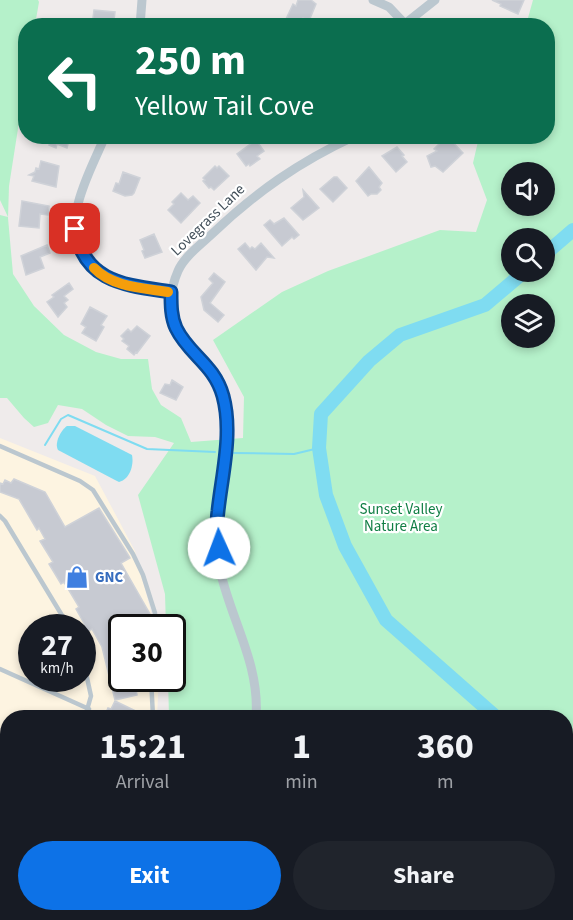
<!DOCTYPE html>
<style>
:root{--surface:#171b24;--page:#20242c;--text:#f1f3f6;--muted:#9ea1a6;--accent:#0d72e7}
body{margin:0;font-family:"Source Sans 3",sans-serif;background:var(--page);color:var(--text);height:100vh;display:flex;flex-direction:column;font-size:22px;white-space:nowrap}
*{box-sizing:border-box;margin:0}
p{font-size:20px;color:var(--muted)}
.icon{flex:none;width:33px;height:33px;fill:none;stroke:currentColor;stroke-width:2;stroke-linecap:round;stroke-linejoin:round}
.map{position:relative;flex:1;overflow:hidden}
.details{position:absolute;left:0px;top:710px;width:573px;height:212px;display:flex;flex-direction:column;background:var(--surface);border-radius:24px 24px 0 0;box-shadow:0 3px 9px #0003}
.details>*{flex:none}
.hud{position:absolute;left:18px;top:18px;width:537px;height:126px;border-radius:24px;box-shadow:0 3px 9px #0003;background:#0b6e4f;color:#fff;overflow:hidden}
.fabs{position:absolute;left:501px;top:162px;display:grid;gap:12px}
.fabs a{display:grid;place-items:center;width:54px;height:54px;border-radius:50%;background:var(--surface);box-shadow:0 3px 9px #0003;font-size:30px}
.speed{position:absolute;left:18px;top:614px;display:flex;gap:12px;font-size:30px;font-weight:700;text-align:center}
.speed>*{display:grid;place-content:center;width:78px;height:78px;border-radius:50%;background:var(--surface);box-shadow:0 3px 9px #0003;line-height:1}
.speed small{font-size:15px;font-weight:400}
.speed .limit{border:3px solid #111;border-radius:9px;background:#fff;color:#111}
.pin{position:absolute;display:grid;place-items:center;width:51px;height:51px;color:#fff;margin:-26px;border-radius:12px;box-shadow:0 3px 9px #0006}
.me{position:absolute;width:66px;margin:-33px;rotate:358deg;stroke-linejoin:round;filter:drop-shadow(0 0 4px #0008)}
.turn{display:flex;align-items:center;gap:21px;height:126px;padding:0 18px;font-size:27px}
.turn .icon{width:78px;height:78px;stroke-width:2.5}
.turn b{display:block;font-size:42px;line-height:51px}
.eta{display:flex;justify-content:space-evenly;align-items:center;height:102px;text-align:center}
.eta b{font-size:36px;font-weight:700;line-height:42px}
.cta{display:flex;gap:12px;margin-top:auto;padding:12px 18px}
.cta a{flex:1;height:69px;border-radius:36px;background:var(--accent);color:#fff;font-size:24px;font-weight:700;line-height:69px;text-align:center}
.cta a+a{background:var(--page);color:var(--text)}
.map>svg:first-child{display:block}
</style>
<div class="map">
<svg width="573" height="920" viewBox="0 0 573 920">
<rect width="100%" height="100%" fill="#efebeb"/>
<!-- commercial -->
<path fill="#fdf4e1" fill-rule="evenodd" d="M0,438L95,476L135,551L155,627H122V678H159L157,717H8L7,768L0,765ZM32,627H82V678H32Z
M0,808L7,812L8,914H21L18,920H0Z"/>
<!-- green -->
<path fill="#b5f1ca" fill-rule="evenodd" d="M0,0H38L39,2L35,25L26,26L25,84L9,186L8,218L13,274L34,306L64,335L96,352L121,359H148L152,389L161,405L181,418L191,442L243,438L244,397L213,340L282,292L328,271L440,230L476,232L487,200L473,163L479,137L548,136V26L526,25L533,0H573V920H351L336,914H566V717H169L168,678H172V627H166L165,594L138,495L174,443L155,437L128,436L106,425L82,409L58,405L48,423L34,427L24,418L7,398H0V215L8,217L0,200ZM512,172H544V206H512ZM512,238H544V272H512ZM512,304H544V338H512Z"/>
<!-- water -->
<path fill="#7fdcf1" d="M67,426H75L132,455C134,465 130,479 119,482L115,480L58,450C54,443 61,430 67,426Z"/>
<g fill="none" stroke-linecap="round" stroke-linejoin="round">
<!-- stream -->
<path stroke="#7fdcf1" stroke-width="2" d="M45,445L61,419L68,415L147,449L215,452
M234,453L294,454L319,448"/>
<!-- river -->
<path stroke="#7fdcf1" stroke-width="14" d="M544,255L573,230
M496,717L386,620L345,546L326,495L319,448L321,414L369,361L400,335L485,305L524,272
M488,920L490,914"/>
</g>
<!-- building -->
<path fill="#c7cad2" stroke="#cfd2d8" stroke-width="1.5" d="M298,0H311L316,4L309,21L303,18L300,25L286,19L293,4L296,6Z
M492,0H524L518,14L500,6L501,4Z
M94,10L115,12L114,20H112L111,26H92Z
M47,136H70L67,148L57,144L56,148L49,145L50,142Z
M431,136H447L463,153L443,172L435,166L431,167L427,156L437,151L434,149L440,143Z
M256,140L264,151L257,156L260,159L250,166L249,164L246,166L237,154Z
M397,147L404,155L402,156L407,162L396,172L382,156Z
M41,161L59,166L56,187L32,181L34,176L29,175L35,172L36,168L39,169Z
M215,166L217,168L219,166L229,176L214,190L211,187L209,188L203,181L205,180L203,178Z
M369,167L382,183L379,187L381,190L377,194H371L368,196L356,181Z
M123,172L140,178L134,193L132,195L125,196L113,191L116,183L119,184Z
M334,177H337L347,188L333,202L320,189Z
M303,190L319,208L303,220L291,208L304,197Z
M181,193L188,200L193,196L200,203L181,223L168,210L174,204L172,202Z
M22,201L49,206L48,215L40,214L39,228L19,226Z
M284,218L299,235L294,239L292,237L282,246L264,225L270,220L274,224Z
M154,234L162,252L145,258L142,251L144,250L140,240Z
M245,243L250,249L252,247L255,249L261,243L274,258L267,257L256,270L238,249Z
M47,245L50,253L40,257L44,268L26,275L21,256Z
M214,273L225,282L210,303L224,315L218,322L204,310L201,297L213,283L209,279Z
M69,283L73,289L64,296L68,300L64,303L67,307L58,317L47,302L54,297L52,295Z
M90,307L107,316L101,325L104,327L96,341L82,333L86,327L81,324Z
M137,326L150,336L137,353L136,352L134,355L127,349L129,346L122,341L124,339L121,336L128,329L131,332Z
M172,380L183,387L176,400L160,393L165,384L170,385Z
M14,479L45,492L65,527L99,508L129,556L130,558L121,563L150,614V619H144L131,627H122V678H134L137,695L115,700L102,647L92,629L88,631L85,625L76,609L79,607L64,582L61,584L49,564L53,562L40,541L45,539L39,528L37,530L19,499L0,492V483L3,484L5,480L11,483Z
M115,701L148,717H104L108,708L111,709Z
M53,914H119L123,915L120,920H52Z"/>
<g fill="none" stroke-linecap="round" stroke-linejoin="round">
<!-- service -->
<path stroke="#bbc7cf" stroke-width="4.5" d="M0,446L80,481L93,490L133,554L143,575L155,613V627
M0,516L5,521L69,627
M82,655L91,696L85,717
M0,669L89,709
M151,678L153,717
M141,914H148
M167,914L180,920
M37,920L39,914"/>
<!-- minor -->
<path stroke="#bbc7cf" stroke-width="9" d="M373,0L389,7L407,26
M406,23L435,0
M140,26L142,0
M105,136C90,173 60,220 85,257C91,266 99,274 108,279C127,288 151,289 171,292
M256,717C260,664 231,620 220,570C211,524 224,475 226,428C227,403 220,379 203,360C193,350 183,342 177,329C168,311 170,289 178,271C184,257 200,245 212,234C256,192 299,162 355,136
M0,885L8,868
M2,920L8,908"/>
<!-- secondary -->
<path stroke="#bccad7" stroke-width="12" d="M0,783L8,786
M0,798L8,802
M248,914L262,920
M280,914L295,920"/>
</g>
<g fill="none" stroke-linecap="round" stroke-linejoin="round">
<!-- route casing -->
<g stroke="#084a96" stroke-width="15">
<path id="route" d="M75,229C84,283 126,285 171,292C171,305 171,317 176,328C189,355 214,364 223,396C233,433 222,474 218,511C216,523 218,536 219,548"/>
</g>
<!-- route -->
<use href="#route" stroke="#0d72e7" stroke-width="10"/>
<!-- slow -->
<path stroke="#f59e0b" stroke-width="10" d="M94,268C112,287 143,288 168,292"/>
</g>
<!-- icons -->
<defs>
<g id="shop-bare" transform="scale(1.8)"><path d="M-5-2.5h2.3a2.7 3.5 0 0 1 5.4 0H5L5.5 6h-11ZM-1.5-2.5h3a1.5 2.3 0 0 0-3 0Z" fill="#3f7fe0" stroke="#fff" stroke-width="2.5" paint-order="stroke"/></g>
</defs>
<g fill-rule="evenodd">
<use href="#shop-bare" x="77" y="577"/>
</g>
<g text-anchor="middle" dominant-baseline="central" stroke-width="4.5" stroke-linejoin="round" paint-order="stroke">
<!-- street labels -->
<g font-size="15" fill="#43505a" stroke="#fff">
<text transform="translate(208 220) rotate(-44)">Lovegrass Lane</text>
</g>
<!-- park labels -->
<g font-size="15" fill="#107e44" stroke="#fff">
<text x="401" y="509">Sunset Valley<tspan x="401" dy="17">Nature Area</tspan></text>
</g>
<!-- shop labels -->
<g font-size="15" font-weight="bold" fill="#366cbe" stroke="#fff" text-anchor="start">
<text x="95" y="577">GNC</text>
</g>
</g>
</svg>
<div class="fabs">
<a><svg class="icon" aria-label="sound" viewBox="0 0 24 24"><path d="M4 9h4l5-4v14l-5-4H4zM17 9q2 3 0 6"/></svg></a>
<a><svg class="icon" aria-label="search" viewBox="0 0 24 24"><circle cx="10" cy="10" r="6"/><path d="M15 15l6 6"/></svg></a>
<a><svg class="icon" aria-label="layers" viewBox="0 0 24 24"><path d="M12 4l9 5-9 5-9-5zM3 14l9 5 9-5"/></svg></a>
</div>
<div class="speed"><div>27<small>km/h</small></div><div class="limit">30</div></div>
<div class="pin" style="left:75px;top:229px;background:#d93025"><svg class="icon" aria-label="arrive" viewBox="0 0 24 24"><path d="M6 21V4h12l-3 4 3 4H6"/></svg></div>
<svg class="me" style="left:219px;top:548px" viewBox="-20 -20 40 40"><circle r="19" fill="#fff"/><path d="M0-13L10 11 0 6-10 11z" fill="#0d72e7"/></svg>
<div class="hud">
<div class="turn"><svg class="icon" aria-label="left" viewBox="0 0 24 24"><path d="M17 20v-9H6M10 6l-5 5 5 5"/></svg><div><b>250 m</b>Yellow Tail Cove</div></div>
</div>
<section class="details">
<div class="eta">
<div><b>15:21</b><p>Arrival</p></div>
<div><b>1</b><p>min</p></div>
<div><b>360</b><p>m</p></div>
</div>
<div class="cta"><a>Exit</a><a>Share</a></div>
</section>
</div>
